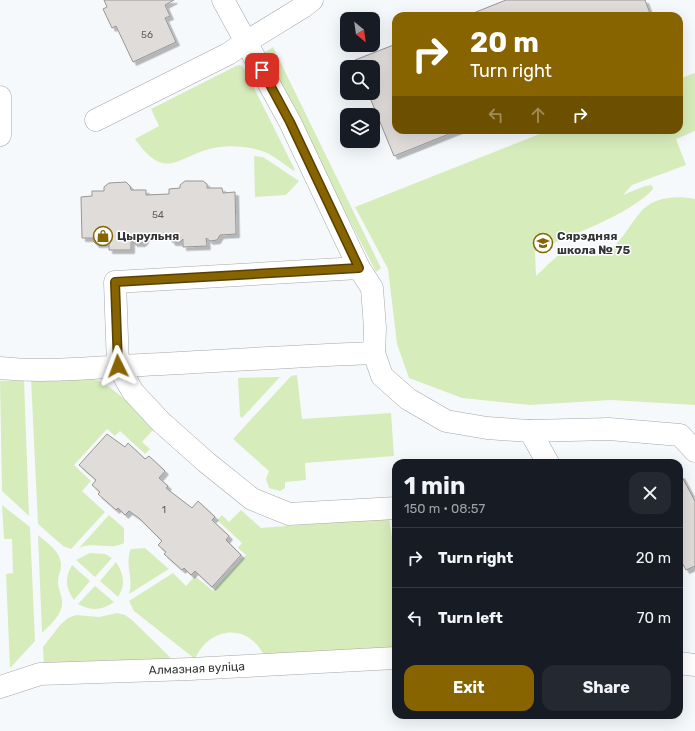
<!DOCTYPE html>
<meta charset="utf-8">
<style>
:root{--surface:#171b24;--page:#242831;--text:#f1f3f6;--muted:#9ea1a6;--line:#363941;--accent:#876400}
body{margin:0;font-family:Rubik,sans-serif;background:var(--page);color:var(--text);height:100vh;display:flex;flex-direction:column;font-size:15px;white-space:nowrap}
*{box-sizing:border-box;margin:0}
p{font-size:13px;color:var(--muted)}
.icon{flex:none;width:22px;height:22px;fill:none;stroke:currentColor;stroke-width:2;stroke-linecap:round;stroke-linejoin:round}
.map{position:relative;flex:1;overflow:hidden}
.drawer{position:absolute;left:392px;top:459px;width:291px;height:260px;display:flex;flex-direction:column;background:var(--surface);border-radius:12px;box-shadow:0 4px 16px #0002}
.drawer>*{flex:none}
.hud{position:absolute;left:392px;top:12px;width:291px;height:122px;border-radius:12px;box-shadow:0 4px 16px #0002;background:#876400;color:#fff;overflow:hidden}
.needle{width:26px;rotate:151deg}
.buttons{position:absolute;left:340px;top:12px;display:grid;gap:8px}
.buttons a{display:grid;place-items:center;width:40px;height:40px;border-radius:8px;background:var(--surface);box-shadow:0 4px 16px #0002;font-size:20px}
.pin{position:absolute;display:grid;place-items:center;width:34px;height:34px;color:#fff;margin:-17px;border-radius:8px;box-shadow:0 2px 6px #0006}
.me{position:absolute;width:44px;margin:-22px;rotate:357deg;stroke-linejoin:round;filter:drop-shadow(0 0 3px #0008)}
.turn{display:flex;align-items:center;gap:14px;height:84px;padding:0 12px;font-size:18px}
.turn .icon{width:52px;height:52px;stroke-width:2.5}
.turn b{display:block;font-size:28px;line-height:34px}
.lanes{display:flex;align-items:center;height:38px;padding:0 12px;background:#0003;justify-content:center;gap:20px;direction:ltr}
.lanes .off{opacity:.35}
.round{display:grid;place-items:center;flex:none;width:42px;height:42px;border-radius:12px;background:var(--page)}
.summary{display:flex;align-items:center;justify-content:space-between;height:68px;padding:0 12px}
h1{font-size:24px;font-weight:700;line-height:30px}
.cta{display:flex;gap:8px;margin-top:auto;padding:8px 12px}
.cta a{flex:1;height:46px;border-radius:12px;background:var(--accent);color:#fff;font-size:16px;font-weight:700;line-height:46px;text-align:center}
.cta a+a{background:var(--page);color:var(--text)}
ul{padding:0;list-style:none}
li{display:flex;align-items:center;gap:12px;height:60px;padding:0 12px;border-top:1px solid var(--line)}
li div{flex:1}
li b{display:block;font-size:15px}
li em{font-style:normal}
.map>svg:first-child{display:block}
</style>
<div class="map">
<svg width="695" height="731" viewBox="0 0 695 731">
<defs>
<filter id="shadow"><feDropShadow dx="3.5" dy="3.5" stdDeviation="0" flood-color="#0004"/></filter>
</defs>
<rect width="100%" height="100%" fill="#f6f9fc"/>
<!-- green -->
<path fill="#d7ecbb" d="M273,47L381,268L376,272L264,53Z
M238,65L242,66L246,72L295,170L294,171C285,165 276,157 265,152C253,147 233,145 220,147C179,152 168,186 135,139L159,126L151,109Z
M695,73V131L676,139L686,165L632,185L623,195L645,186L652,185L653,189C632,214 566,237 535,251L536,276C543,270 556,255 564,252C575,249 585,261 602,254C620,246 627,228 639,214C651,197 676,195 695,199V405L611,400L530,405L462,398L409,378L397,344L388,269L355,207L550,130H679V79Z
M254,156L263,157L299,181L286,195L255,197Z
M297,375L302,419L391,413L394,456L305,463L306,480L285,482V488L280,491L269,488L266,479L269,471L233,439L291,376Z
M280,377L242,418L240,416L238,378Z
M91,378C117,387 135,410 153,430L142,442L150,449L145,454L120,431L115,436L107,429L74,465L91,481L82,491L105,512L71,549L63,546L38,524L31,379Z
M24,380L29,516L2,491L0,381Z
M2,505L30,527L35,641L10,668L6,574L13,573L12,539H4Z
M241,510L261,528L389,518L393,545L396,553V647L264,655C247,622 209,627 195,659L134,611L129,601L173,573L186,586L195,576L213,591L246,555L238,548L242,543L217,520L222,515L229,522Z
M109,515L124,528V543C110,551 95,541 79,548Z
M38,535C47,543 62,552 61,566C61,571 58,576 58,581C58,588 61,593 62,600C64,613 51,624 42,633Z
M145,548L169,569L129,594C134,577 124,564 131,549Z
M90,553L105,554L112,558L95,577L76,560Z
M116,562C124,574 126,585 118,597L100,581Z
M72,565L90,581L74,600C65,588 65,577 72,565Z
M95,586L114,602C102,611 91,611 78,604Z
M117,613L125,615L132,620L173,660L44,667L43,647L60,625L68,618L76,615L99,617Z"/>
<!-- building -->
<path fill="#dfdcda" stroke="#999694" filter="url(#shadow)" d="M104,0H174L165,5L170,16L165,18L176,42L133,62L116,26L112,28L103,9L107,7Z
M506,0H645L651,16H466Z
M396,44V130H459L394,156L368,93H373V67H358L355,60Z
M185,181H203L207,184V188H222L223,193L235,192L236,234L220,235L217,240L210,241L206,238L207,246L183,247V239L180,242H172L169,236L145,237V240L142,243H134L131,240V250H109V241L105,244H96L93,241V238H82L81,197L92,196V191H104V187L109,183L126,182L130,186L131,190H146V195L169,194V189L180,188V185Z
M107,434L125,447L128,443L145,459L149,456L165,471L159,478L168,486L166,488L192,508L198,501L215,517L212,520L229,536L226,540L241,555L212,587L195,571L191,575L184,568L182,570L164,554L166,552L158,545L162,541L139,518L129,511L125,515L118,508L116,510L98,494L100,492L92,485L96,480L79,465Z
M681,475L695,501V566L686,570L679,557V476Z"/>
<g fill="none" stroke-linecap="round" stroke-linejoin="round">
<!-- minor casing -->
<g stroke="#a4a7a9" stroke-width="23">
<g id="minor">
<path d="M312,0L303,7L246,42L290,122L359,268"/>
<path d="M0,97V135"/>
<path d="M96,120L228,54L246,42L223,0"/>
<path d="M374,353L382,376L408,399L446,421L487,428L530,431L548,463"/>
<path d="M0,368C47,373 95,367 143,365C220,361 297,356 374,353L375,328L372,288L359,268L115,282L118,366L133,392L161,422L206,462L252,499L289,514L396,508"/>
<path d="M530,431L609,429L680,435L695,451"/>
<path d="M679,663L695,665"/>
<path id="s1" d="M0,687L40,674L190,669L396,658"/>
</g>
</g>
<!-- minor -->
<use href="#minor" stroke="#fff" stroke-width="22"/>
</g>
<g fill="none" stroke-linecap="round" stroke-linejoin="round">
<!-- route casing -->
<g stroke="#584100" stroke-width="10">
<path id="route" d="M118,366L115,282L359,268L290,122L262,70"/>
</g>
<!-- route -->
<use href="#route" stroke="#876400" stroke-width="7"/>
</g>
<!-- icons -->
<defs>
<g id="shop-ring" transform="scale(1)"><circle r="9.5" fill="#fff" stroke="#876400" stroke-width="1.5"/><path d="M-5-2.5h2.3a2.7 3.5 0 0 1 5.4 0H5L5.5 6h-11ZM-1.5-2.5h3a1.5 2.3 0 0 0-3 0Z" fill="#876400"/></g>
<g id="school-ring" transform="scale(1)"><circle r="9.5" fill="#fff" stroke="#876400" stroke-width="1.5"/><path d="M0-5L7-2L0 1L-7-2ZM-4 1L0 2.5L4 1V4Q0 6-4 4Z" fill="#876400"/></g>
</defs>
<g fill-rule="evenodd">
<use href="#shop-ring" x="103" y="236"/>
<use href="#school-ring" x="543" y="243"/>
</g>
<g text-anchor="middle" dominant-baseline="central" stroke-width="3" stroke-linejoin="round" paint-order="stroke">
<!-- number labels -->
<g font-size="10" fill="#5f5f5f">
<text x="147" y="35">56</text>
<text x="158" y="215">54</text>
<text x="164" y="510">1</text>
</g>
<!-- poi labels -->
<g font-size="12" font-weight="bold" fill="#343536" stroke="#fff" text-anchor="start">
<text x="117" y="236">Цырульня</text>
<text x="557" y="236">Сярэдняя<tspan x="557" dy="14">школа № 75</tspan></text>
</g>
<!-- street labels -->
<g font-size="12" fill="#343536" stroke="#fff">
<text stroke="none"><textPath href="#s1" startOffset="199">Алмазная вуліца</textPath></text>
</g>
</g>
</svg>
<div class="buttons">
<a><svg class="needle" viewBox="-14 -14 28 28"><path d="M0-13l5 13h-10z" fill="#e53935"/><path d="M0 13l5-13h-10z" fill="#9ea1a6"/></svg></a>
<a><svg class="icon" aria-label="search" viewBox="0 0 24 24"><circle cx="10" cy="10" r="6"/><path d="M15 15l6 6"/></svg></a>
<a><svg class="icon" aria-label="layers" viewBox="0 0 24 24"><path d="M12 4l9 5-9 5-9-5zM3 14l9 5 9-5"/></svg></a>
</div>
<div class="pin" style="left:262px;top:70px;background:#d93025"><svg class="icon" aria-label="arrive" viewBox="0 0 24 24"><path d="M6 21V4h12l-3 4 3 4H6"/></svg></div>
<svg class="me" style="left:118px;top:366px" viewBox="-20 -20 40 40"><path d="M0-17L14 15 0 8-14 15z" fill="#876400" stroke="#fff" stroke-width="4"/></svg>
<div class="hud">
<div class="turn"><svg class="icon" aria-label="right" viewBox="0 0 24 24"><path d="M7 20v-9h11M14 6l5 5-5 5"/></svg><div><b>20 m</b>Turn right</div></div>
<div class="lanes"><svg class="icon off" aria-label="left" viewBox="0 0 24 24"><path d="M17 20v-9H6M10 6l-5 5 5 5"/></svg><svg class="icon off" aria-label="ahead" viewBox="0 0 24 24"><path d="M12 20V5M6 11l6-6 6 6"/></svg><svg class="icon" aria-label="right" viewBox="0 0 24 24"><path d="M7 20v-9h11M14 6l5 5-5 5"/></svg></div>
</div>
<section class="drawer">
<div class="summary"><div><h1>1 min</h1><p>150 m · 08:57</p></div><a class="round"><svg class="icon" aria-label="close" viewBox="0 0 24 24"><path d="M6 6l12 12M18 6L6 18"/></svg></a></div>
<ul>
<li><svg class="icon" aria-label="right" viewBox="0 0 24 24"><path d="M7 20v-9h11M14 6l5 5-5 5"/></svg><div><b>Turn right</b></div><em>20 m</em></li>
<li><svg class="icon" aria-label="left" viewBox="0 0 24 24"><path d="M17 20v-9H6M10 6l-5 5 5 5"/></svg><div><b>Turn left</b></div><em>70 m</em></li>
</ul>
<div class="cta"><a>Exit</a><a>Share</a></div>
</section>
</div>
